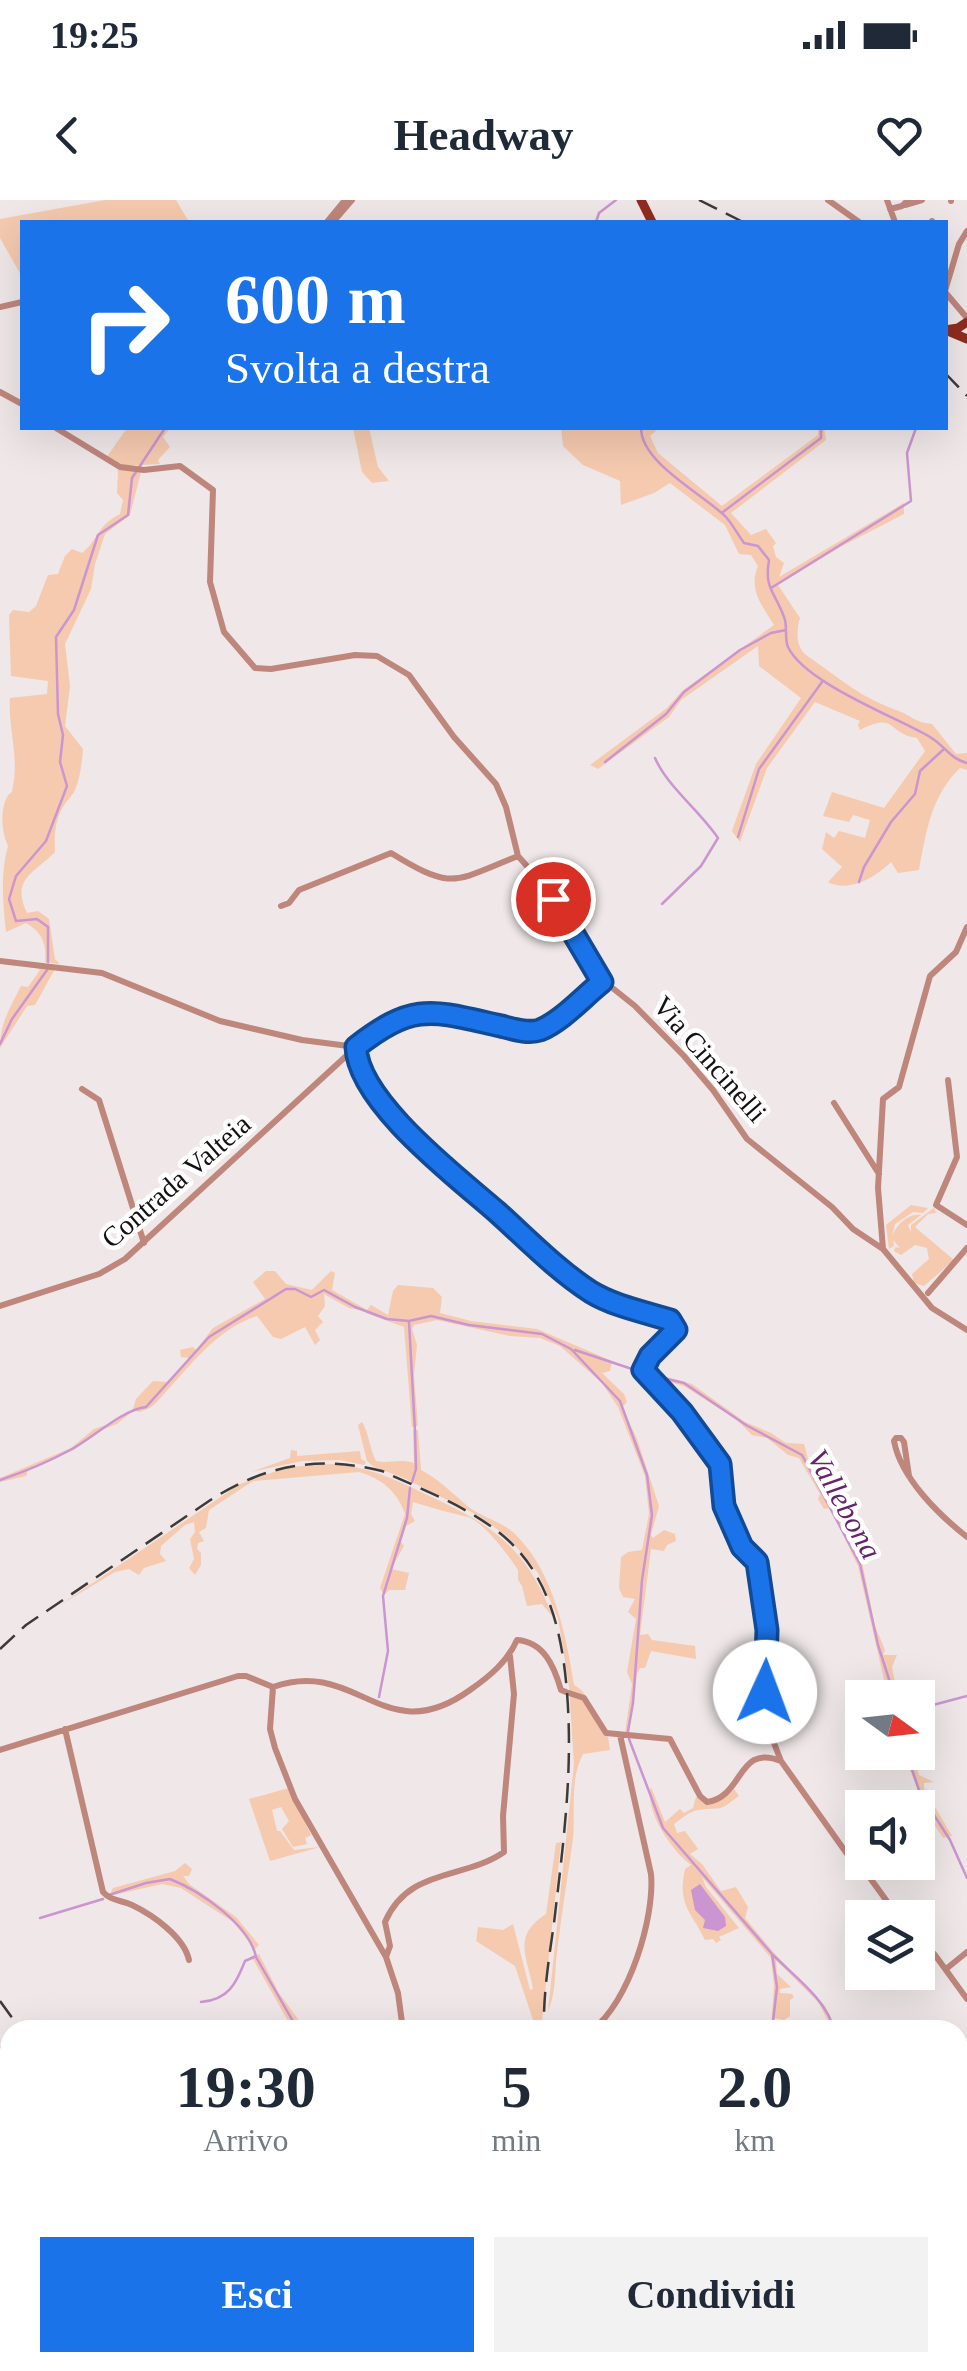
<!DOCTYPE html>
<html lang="it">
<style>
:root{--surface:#fff;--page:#f2f2f3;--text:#1f2937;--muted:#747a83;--accent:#1a73e8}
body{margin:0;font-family:"Times New Roman",serif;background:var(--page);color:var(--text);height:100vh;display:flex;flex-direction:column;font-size:38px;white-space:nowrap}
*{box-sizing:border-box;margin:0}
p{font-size:32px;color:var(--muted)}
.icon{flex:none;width:55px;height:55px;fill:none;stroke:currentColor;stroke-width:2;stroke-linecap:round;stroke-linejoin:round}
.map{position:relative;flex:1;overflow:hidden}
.sheet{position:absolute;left:0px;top:1820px;width:968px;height:352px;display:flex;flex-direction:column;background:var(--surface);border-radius:30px 30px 0 0;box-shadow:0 10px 40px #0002}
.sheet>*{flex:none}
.top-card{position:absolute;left:20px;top:20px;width:928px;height:210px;border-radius:0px;box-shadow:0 10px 40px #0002;background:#1a73e8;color:#fff;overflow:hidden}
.needle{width:65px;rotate:105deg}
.controls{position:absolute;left:845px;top:1480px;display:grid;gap:20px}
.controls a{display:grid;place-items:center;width:90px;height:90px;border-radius:0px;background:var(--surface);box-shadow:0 10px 40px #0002;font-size:50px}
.pin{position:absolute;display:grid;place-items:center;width:85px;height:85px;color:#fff;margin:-42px;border:5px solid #fff;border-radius:50%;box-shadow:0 2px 10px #0007}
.me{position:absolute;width:110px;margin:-55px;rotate:2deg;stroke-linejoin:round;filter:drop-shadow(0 0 8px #0008)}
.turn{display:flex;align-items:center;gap:35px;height:210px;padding:0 40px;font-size:45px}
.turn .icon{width:130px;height:130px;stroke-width:2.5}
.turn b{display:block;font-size:70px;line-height:85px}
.eta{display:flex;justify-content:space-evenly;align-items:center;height:170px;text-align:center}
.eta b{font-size:60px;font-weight:800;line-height:70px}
.primary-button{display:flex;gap:20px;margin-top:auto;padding:20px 40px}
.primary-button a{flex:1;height:115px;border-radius:0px;background:var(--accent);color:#fff;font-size:40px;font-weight:800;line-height:115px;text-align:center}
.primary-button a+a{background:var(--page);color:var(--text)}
.status{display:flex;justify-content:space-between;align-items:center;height:70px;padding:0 50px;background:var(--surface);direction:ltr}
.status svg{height:28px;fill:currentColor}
header{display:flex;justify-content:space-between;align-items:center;height:130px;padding:0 40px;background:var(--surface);font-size:45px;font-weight:800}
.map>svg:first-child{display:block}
</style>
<div class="status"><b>19:25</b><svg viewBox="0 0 49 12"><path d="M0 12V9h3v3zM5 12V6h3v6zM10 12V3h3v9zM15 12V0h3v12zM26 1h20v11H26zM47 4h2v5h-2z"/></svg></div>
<header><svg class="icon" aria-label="back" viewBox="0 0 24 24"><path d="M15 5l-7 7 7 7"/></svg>Headway<svg class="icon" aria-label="heart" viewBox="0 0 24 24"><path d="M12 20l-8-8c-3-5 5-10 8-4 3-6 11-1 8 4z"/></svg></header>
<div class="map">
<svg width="967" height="2171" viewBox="0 0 967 2171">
<rect width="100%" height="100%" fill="#efe7e8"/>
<!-- green -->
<path fill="#f5caaf" d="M105,0H176L189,22H22V77L0,38V19Z
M127,228H170L163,237L170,247L158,260L160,264L121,266L106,258Z
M353,228H369L378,267L389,281L372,283L362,272Z
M561,228H659L650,236L658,253L722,306L818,235V228H824L826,240L731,313L751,335L766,329L776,343L773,346L776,357L784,363L779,377L904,303V314L842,346L778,385L800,418C797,427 796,441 801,449C805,456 814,460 820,465C850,486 860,496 896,510C911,515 913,522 932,524L956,554L967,553V570L960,568C931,596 926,632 919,670L898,673L891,662C876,677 849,693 828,682L842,667L822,649L826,632L834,638L839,631L865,638L870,620L853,615L849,622L823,616L832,592L884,608L925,551L917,538C887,534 897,511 860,530L858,525L860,521L815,502L767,568L740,642L732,631L756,564L801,498L759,466L758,446L681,500L669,517L598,569L590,565L667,508L682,491L774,425C762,406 748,389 758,366L751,355L739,354L725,325L670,283L654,293L621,305L620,281L583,265L563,246Z
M118,269L141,272L130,315L105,334L95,364L91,389L65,444L70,486L65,526L83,549C82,563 80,578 75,590C73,595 68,599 65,604C55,618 54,635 55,652C36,672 10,678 27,713L38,711L49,719L55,759L60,764L45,762C47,744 42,732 26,723L6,732C3,703 0,674 8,646C2,633 0,613 6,599C12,588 11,598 13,586C19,556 8,528 10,498L47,494L48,481L11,476L9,415L13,410L29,412L36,406L48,375L58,374L65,356L72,349L82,353C98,341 96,326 120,314L123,300L117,293Z
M31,765L56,767L35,805L27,806L0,848C0,823 10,808 21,786L28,787L40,770Z
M911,1005L928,1008L923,1013L913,1012L895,1024L892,1037C895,1027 907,1013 921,1015L908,1025L911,1032V1025L934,1008L936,1013L928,1014L915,1027L954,1060L924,1086L914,1083L912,1074L929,1059L927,1048L915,1045L901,1055L894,1051L895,1047L900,1048L893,1040L894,1046L889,1049L886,1025Z
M266,1071H275L286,1084L312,1090L331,1071L335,1073L332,1090L367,1110L371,1105L388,1115L393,1091L398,1085L433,1088L442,1097L440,1113L471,1121L537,1129L612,1161L610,1171L602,1173L624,1194L627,1202L622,1207L637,1239L659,1306L651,1335L653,1338L664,1330L675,1334L676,1341L667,1345L664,1351L651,1349L640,1435L648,1434L652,1440L695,1446L696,1459L651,1451L645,1468H640L637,1474L629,1533H625L632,1484L627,1472L636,1419L628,1412L635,1399L623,1397L619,1388L621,1357L628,1352L642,1350L649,1314L645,1276L618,1207L602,1183L560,1146L540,1138L510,1136L437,1120L414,1125L412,1129L417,1145L414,1175L418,1226L412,1227L404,1127L366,1113L367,1111L349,1108L324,1094L325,1106L318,1116L323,1122L315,1130L320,1140L315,1145L305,1127L281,1139L273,1137L257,1116C217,1129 192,1164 164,1194C155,1204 153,1208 139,1212L134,1210L117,1224L96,1232L74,1250L28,1270L26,1276L0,1282V1278L71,1248L94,1229L115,1222L133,1209L136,1199L153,1181L167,1182L189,1158L181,1157L180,1150L193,1147L196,1150L213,1128L265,1099L253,1082Z
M648,1172L692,1184L745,1222L771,1233L786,1243L804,1244L808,1259L855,1349L865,1348L867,1352L861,1357L875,1426L885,1450L883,1455H897L892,1467L898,1497H888L858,1366L830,1308L824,1309L818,1299L820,1294L799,1258L788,1255L767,1238L752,1235L737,1220L684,1186L648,1176Z
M362,1222C368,1230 370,1250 376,1261C389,1264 400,1258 414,1263L413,1230H418L421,1270C439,1279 454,1295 470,1308C484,1318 503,1322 516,1335C554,1373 566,1435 574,1485C595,1496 591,1522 608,1537L610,1550L583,1554C568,1582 577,1617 572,1646C567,1681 561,1717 557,1753C554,1774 557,1790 548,1811L574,1564L569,1486L558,1418L538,1373L508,1337L479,1316L404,1278L374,1267L367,1261L358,1225Z
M291,1250L297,1251V1256L360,1251L361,1259L366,1262L364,1265L340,1260L302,1261L251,1272L290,1258Z
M332,1264C365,1266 392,1278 421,1292C490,1324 524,1343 553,1417L542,1404L527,1406L522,1386L518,1380V1370C509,1356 484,1322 468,1317C450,1313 432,1308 413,1302L411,1314L415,1321L406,1326L401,1342L404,1346L391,1369L409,1373L405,1390H389L384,1395L380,1388L405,1314C397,1291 382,1279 359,1272L253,1281L209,1310L206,1328L199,1332L204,1341L198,1343L197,1349L201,1353V1365L195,1375L189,1368L194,1359L190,1339L195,1332L194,1322L185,1325L161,1346L160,1354L166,1361L144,1368L139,1375L129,1369L115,1372L60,1405L240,1284L288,1267Z
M903,1553H912L919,1575L934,1582L924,1583V1588L952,1636L943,1638C924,1611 916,1583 903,1553Z
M651,1587L665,1622L680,1609L684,1613L693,1608L696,1597C712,1607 721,1603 734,1589L739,1596C715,1614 724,1606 698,1610C690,1611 681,1619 674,1624L677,1633L685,1631L698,1649L690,1654L702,1664L721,1691L736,1687L748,1707L745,1718L775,1754L825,1806L835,1828L841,1826L856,1830H833L818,1802L776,1760L777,1774L791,1787L780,1789V1793L792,1794L794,1797L790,1800V1816L784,1820L774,1818L771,1830L774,1785L771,1758L702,1677L706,1687L739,1728L719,1737L721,1740L716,1743L713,1739L705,1740C692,1712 677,1706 685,1669L691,1665C672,1651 644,1610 651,1587Z
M289,1588L311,1635L305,1638L307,1644L293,1647L282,1629L289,1621L281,1607L272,1610L277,1631H280L294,1650L320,1647L270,1661L249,1599Z
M561,1642L542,1821L534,1823L515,1766L476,1741L478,1727L503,1730L513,1724L530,1790L533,1789C527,1755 512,1736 546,1714L556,1643Z
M185,1663L192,1669L189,1676H183L189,1684L236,1717L259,1745L255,1749L233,1722L181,1688L162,1684L109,1696L113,1688L175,1671Z
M259,1754L279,1793L306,1830H293L253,1759L250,1760V1757Z"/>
<!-- water -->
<path fill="#ca95d0" d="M700,1684L725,1717L726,1726L718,1731L703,1728L705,1720L695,1710L691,1690Z"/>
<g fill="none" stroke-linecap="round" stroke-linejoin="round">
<!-- stream -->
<path stroke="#ca95d0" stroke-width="2.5" d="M596,22L599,13L616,0
M641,228C641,263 703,294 726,317C733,325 738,335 744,343L758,346L769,360C764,389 775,392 784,417C788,426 784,438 788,447C805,483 896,517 930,537C944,545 950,559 967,563
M723,312L821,238V228
M771,388L911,301L907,253L916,228
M655,558C667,586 700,611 718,638L701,666L662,704
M605,562L666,514L684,492L740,450L771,433L786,430
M738,637L759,569L822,482
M859,682L864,667L891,622L915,594L920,571L944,549
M48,762V727L37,719L16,721L9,699L16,676L46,641L67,586L60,562L63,535L58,514L56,437L74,410L98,335L128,315L132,278L165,228
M0,844L12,819L47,770
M409,1122L415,1231L416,1269L412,1282
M575,1150L644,1173
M651,1175L684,1183L746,1225L802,1255L860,1364L878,1445L895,1498
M0,1280C24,1272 50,1261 72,1249C94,1237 122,1210 146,1207L209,1137L286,1089H295L311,1097L324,1090L355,1107L387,1119L409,1121L431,1116L469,1125L542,1134L571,1149L620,1201L647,1275L652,1315L642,1380L633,1503L628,1531
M379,1497L388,1451L383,1396L407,1318L410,1288
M918,1509L967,1496
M629,1539L663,1628L772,1754L777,1787L772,1830
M906,1552L920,1593L950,1640L967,1678
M109,1695L146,1683L170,1679C200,1691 249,1724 256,1757L298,1830
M40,1718L103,1699
M773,1755C795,1777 827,1800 834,1830
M201,1802C228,1800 236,1784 245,1761L254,1757
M836,1830L840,1827L852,1830
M958,1880L967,1888"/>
<!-- minor -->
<path stroke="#bf867c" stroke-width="6" d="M828,0L859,22
M887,0L895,22
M951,0V1
M905,5L922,0
M890,9L902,6L908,0
M932,21V22
M327,22L345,0
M333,22L352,0
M945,91L959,44L967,31
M945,92L967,118
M0,107L22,102
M0,192L22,204
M56,228L120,267L144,270L180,266L213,290L210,382L224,432L255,468L271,469L355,455L377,456L409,475L454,537L496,584L506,607L518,656L550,692L595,774L635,806L684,856L713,890L747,939L832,1007L853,1029L883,1049L932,1108L967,1130
M281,706L289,703L299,690L391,653C453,691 453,682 518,656
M0,761L102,773L220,821L302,840L356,847C357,905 482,1000 526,1038C547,1055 567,1077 590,1092C614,1106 644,1112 670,1119L677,1130L650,1156L643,1170L682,1212L719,1264L724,1306L742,1347L757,1362L767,1430L765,1492L772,1538L781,1561
M948,880L957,957L936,1005L967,1025
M82,889L99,900L144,1043
M834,903L879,974
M883,1049L878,988L883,899L899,887L930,776L956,752L967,727
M928,1093L967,1048
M0,1106L99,1074L125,1059L356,847L394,820L437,812L537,831L602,782
M909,1276L904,1242L901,1238H896L894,1241C901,1278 938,1314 967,1337
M273,1487L270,1529L275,1548L295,1599L386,1757L398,1793L403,1830
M273,1487C358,1457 384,1552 470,1490C490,1476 507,1462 517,1440C544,1442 554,1466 561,1490L566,1492
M569,1493L584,1498L606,1533L670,1539L700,1596L707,1602C744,1597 737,1543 781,1561L850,1658L865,1671L899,1718
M65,1529L103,1692C111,1701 121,1700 132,1705C153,1715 184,1737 189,1760
M0,1550L238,1476H246L273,1487
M918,1737L935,1755L967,1799
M386,1757L390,1746L385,1722C409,1667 464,1680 504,1652L503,1616L514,1494L510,1456
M946,1769L967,1752
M592,1830C629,1803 655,1717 651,1674L620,1535
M0,1849L9,1847
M960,1931L964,1947
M0,1974L10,1970
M958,1975L967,1965
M958,2073L967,2058
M0,2100L10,2129
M958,2146L967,2150
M21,2162L24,2171
M81,2162L84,2171
M171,2162L174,2171
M412,2162L426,2171
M728,2165H741V2162
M629,2171V2162
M806,2171L808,2162
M906,2171L913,2162"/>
<!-- major -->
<path stroke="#902c1f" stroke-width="9" d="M641,0L652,22
M945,130L958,128L967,122
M948,131L967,139
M958,2023L967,1995
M533,2162L537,2171
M600,2162L605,2171
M674,2171L682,2162"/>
<!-- rail -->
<path stroke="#3d3a3a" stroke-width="2.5" stroke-dasharray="20 10" stroke-linecap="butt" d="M699,0L743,22
M945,173L967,196
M0,1449L26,1425L209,1301C264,1265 318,1255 382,1271C425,1291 473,1308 509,1341C546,1376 559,1423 565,1472C575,1559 564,1637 554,1723C549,1758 543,1795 544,1830
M0,1801L21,1830
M958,1989L967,1978
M229,2162L231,2171"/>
</g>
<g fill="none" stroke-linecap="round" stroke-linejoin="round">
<!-- route casing -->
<g stroke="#114b97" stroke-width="25">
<path id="route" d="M553,699L602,782C583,797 562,821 540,830C528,834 513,829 501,826C433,811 415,801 356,847C358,902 457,977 497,1012C527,1039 557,1070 591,1092C614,1106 644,1112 670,1120L676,1130L650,1156L643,1170L682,1212L720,1264L724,1306L742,1347L757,1362L767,1430L765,1492"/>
</g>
<!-- route -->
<use href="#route" stroke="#1a73e8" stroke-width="18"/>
</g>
<g text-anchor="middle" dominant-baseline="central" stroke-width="9" stroke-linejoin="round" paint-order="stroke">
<!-- street labels -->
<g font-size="28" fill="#131111" stroke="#fff">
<text transform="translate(710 859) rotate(49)">Via Cincinelli</text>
<text transform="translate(176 981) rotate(-41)">Contrada Valteia</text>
</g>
<!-- water labels -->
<g font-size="30" font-style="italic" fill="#64256c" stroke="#fff">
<text transform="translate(845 1304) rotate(61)">Vallebona</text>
</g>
</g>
</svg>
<div class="controls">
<a><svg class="needle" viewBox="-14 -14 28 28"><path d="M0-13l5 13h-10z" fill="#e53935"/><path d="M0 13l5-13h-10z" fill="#747a83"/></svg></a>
<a><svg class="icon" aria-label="sound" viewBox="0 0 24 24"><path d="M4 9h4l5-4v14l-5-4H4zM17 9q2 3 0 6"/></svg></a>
<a><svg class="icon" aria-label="layers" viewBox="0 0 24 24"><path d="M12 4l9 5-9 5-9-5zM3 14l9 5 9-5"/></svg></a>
</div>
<div class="pin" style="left:553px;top:699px;background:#d93025"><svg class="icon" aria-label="arrive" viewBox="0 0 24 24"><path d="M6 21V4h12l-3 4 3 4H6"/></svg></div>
<svg class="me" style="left:765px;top:1492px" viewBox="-20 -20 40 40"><circle r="19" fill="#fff"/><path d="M0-13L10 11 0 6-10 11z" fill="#1a73e8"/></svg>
<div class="top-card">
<div class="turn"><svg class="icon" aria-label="right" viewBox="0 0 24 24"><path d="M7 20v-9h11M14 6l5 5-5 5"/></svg><div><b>600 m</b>Svolta a destra</div></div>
</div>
<section class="sheet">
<div class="eta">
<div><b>19:30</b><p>Arrivo</p></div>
<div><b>5</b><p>min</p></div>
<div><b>2.0</b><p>km</p></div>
</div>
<div class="primary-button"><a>Esci</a><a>Condividi</a></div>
</section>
</div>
